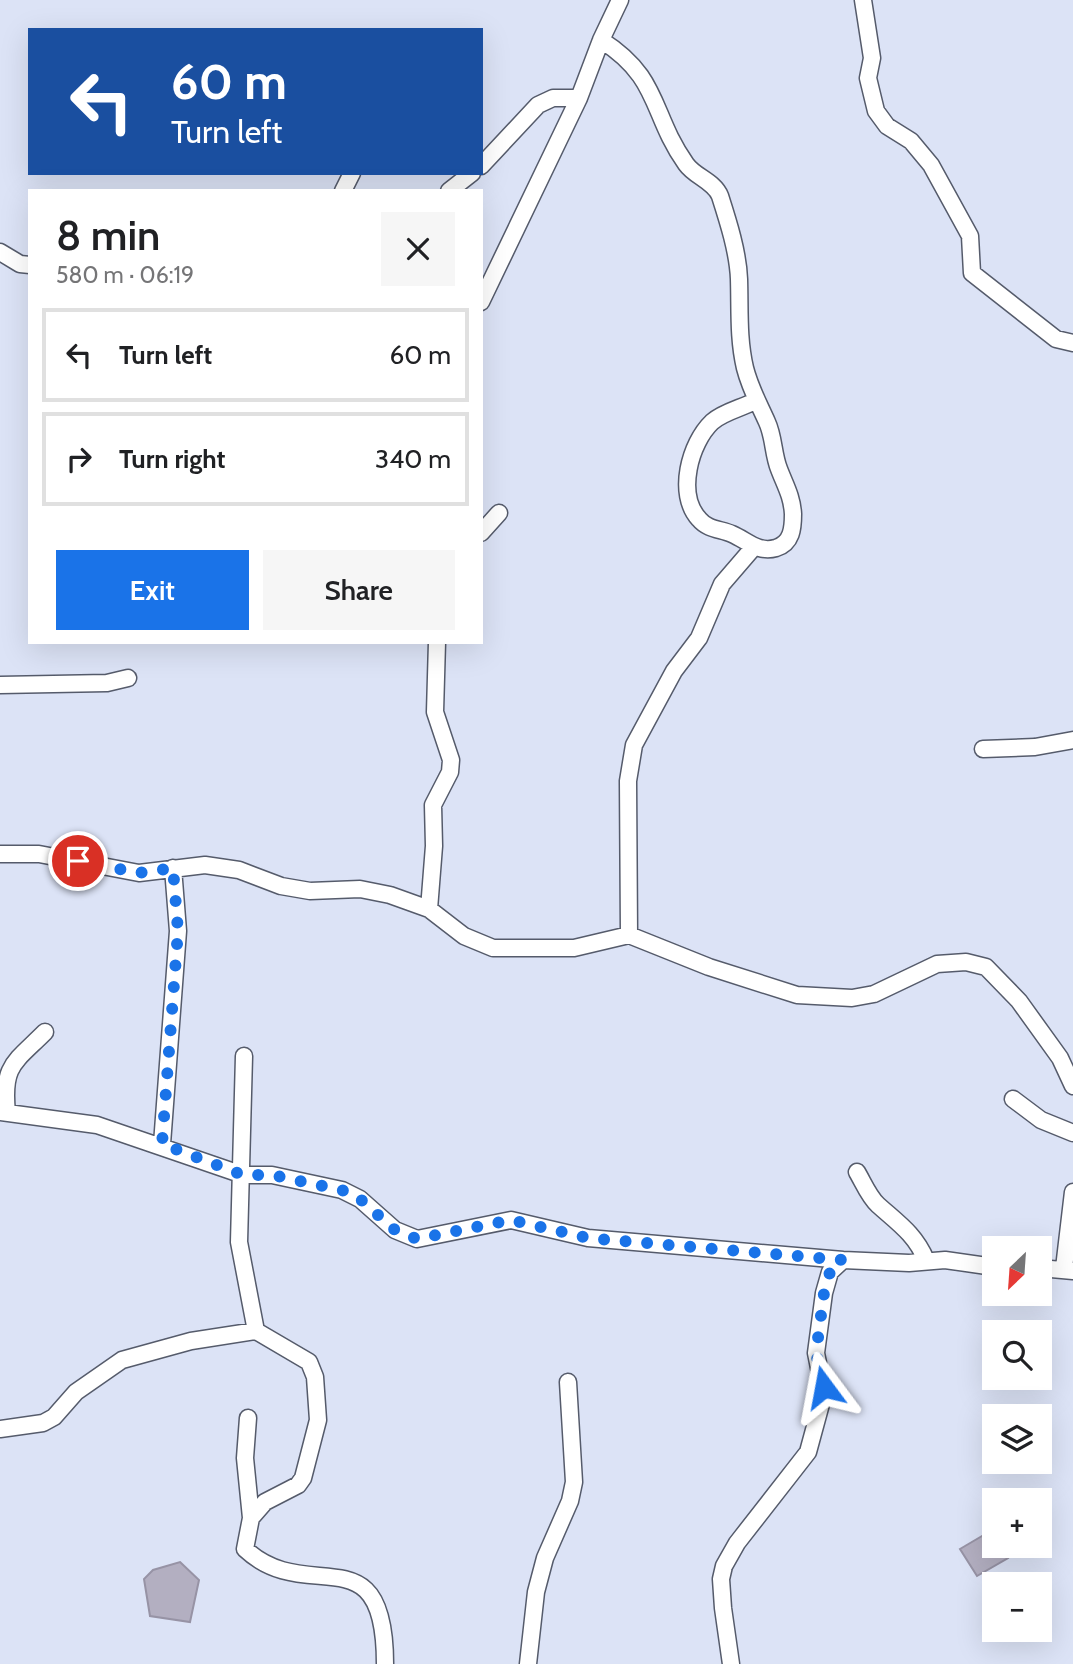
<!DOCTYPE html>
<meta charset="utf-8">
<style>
:root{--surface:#fff;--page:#f6f6f6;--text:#202124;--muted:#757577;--line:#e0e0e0;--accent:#1a73e8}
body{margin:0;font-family:Cabin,sans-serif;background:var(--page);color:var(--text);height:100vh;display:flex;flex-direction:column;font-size:26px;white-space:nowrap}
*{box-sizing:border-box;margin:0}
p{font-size:23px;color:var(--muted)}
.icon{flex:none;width:38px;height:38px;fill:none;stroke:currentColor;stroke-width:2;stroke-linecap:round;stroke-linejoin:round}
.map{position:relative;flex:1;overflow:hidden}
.drawer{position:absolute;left:28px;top:189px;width:455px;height:455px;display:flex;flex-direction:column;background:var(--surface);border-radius:0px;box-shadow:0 7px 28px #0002}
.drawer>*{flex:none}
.hud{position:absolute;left:28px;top:28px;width:455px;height:147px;border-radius:0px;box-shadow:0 7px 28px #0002;background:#1a4fa0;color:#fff;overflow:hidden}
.needle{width:46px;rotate:205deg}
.buttons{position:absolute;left:982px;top:1236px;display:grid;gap:14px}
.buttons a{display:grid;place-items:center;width:70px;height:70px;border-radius:0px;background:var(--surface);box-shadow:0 7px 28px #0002;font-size:35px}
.pin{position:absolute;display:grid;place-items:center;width:60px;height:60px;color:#fff;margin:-30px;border:4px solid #fff;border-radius:50%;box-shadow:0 2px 7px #0007}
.me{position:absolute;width:77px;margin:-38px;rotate:347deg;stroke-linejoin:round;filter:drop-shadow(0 0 5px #0008)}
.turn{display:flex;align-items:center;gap:24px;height:147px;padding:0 28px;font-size:32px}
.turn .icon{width:91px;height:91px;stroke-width:2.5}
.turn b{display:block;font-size:49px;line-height:60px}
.round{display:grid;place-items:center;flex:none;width:74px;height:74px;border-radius:0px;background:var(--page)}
.summary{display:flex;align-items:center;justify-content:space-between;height:119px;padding:0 28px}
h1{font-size:42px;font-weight:600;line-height:52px}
.button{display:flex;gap:14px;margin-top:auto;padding:14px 28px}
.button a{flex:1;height:80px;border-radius:0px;background:var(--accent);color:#fff;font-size:28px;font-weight:600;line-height:80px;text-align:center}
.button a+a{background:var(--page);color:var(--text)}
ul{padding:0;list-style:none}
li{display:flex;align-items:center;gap:21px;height:94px;margin:0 14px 10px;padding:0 14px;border:4px solid var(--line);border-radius:0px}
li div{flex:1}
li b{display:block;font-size:26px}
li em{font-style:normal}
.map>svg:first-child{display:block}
</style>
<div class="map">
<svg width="1073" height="1664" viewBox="0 0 1073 1664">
<rect width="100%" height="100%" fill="#dce3f6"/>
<!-- building -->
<path fill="#b3afc1" stroke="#9793a5" stroke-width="2" d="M994,1529V1545H1001L1008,1558L977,1576L960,1549Z
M180,1562L199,1580L190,1622L150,1616L144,1579L153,1570Z"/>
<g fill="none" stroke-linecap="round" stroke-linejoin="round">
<!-- minor casing -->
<g stroke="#555b6b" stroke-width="19">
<path id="minor" d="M863,0L872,58L868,78L876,111L887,126L911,141L931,165L970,236L972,273L1056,339L1073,343
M601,40C661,78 650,113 686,164C695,177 714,181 720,196C728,221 738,252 739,279C740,310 738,338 745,368C750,388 759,404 767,422C774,437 773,454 779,469C785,485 792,496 793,514C793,528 792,543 776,548C758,553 748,541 732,534C721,529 708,530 699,519C676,494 690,443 712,422C723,412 742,408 755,401
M481,166L538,105L553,98H579
M343,191L352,173
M449,191L472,173
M0,252L20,264L30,265
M481,302L579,98L601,40L620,0
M481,533L499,513
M0,685L107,683L128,678
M983,749L1035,747L1073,740
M0,854H39L139,873L205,865L239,870L281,886L310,891L360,889L390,895L429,909L464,936L493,948H574L629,935L709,967L797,995L852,998L874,994L937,964L966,962L986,967L1019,1001L1060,1058L1073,1086
M429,909L434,846L433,805L450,772L451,760L435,712L437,642
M629,935L628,781L634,745L674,671L699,638L722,584L753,548
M244,1056L239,1242L256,1331
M1013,1099L1041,1120L1073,1133
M0,1112L97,1125L243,1175H272L342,1190L360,1199L395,1230L417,1239L511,1220L588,1238L843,1260L909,1263L945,1260L994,1267
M7,1113C2,1065 14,1063 45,1032
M162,1144L178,931L173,868
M857,1172C863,1182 869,1197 878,1205C898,1223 915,1234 926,1260
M1040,1268L1073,1271
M1064,1268L1073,1192
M248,1418L245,1458L251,1518
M0,1429L43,1423L54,1417L76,1392L122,1360L191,1341L256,1331L309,1362L315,1377L318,1420L303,1478L298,1485L265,1502L251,1518L245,1549C308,1608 385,1529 385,1664
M528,1664L536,1592L545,1558L570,1501L574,1482L568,1382
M731,1664L723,1608L721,1579L724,1566L737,1543L808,1452L824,1393L816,1353L824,1293L830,1272L843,1260"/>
</g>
<!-- minor -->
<use href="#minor" stroke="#fff" stroke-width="16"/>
</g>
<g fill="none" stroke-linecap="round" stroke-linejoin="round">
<!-- route -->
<path stroke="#1a73e8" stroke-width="12" stroke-dasharray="0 21.6" d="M78,861L139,873L173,868L178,931L162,1144L243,1175H272L342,1190L360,1199L395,1230L417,1239L511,1220L588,1238L843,1260L830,1272L824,1293L816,1353L824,1387"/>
</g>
</svg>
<div class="buttons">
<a><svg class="needle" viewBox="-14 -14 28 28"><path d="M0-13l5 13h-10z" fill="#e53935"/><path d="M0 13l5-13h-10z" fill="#757577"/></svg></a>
<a><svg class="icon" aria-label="search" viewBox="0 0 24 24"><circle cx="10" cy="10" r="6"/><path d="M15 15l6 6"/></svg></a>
<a><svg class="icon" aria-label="layers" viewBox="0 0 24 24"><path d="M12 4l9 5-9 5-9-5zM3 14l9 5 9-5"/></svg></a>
<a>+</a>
<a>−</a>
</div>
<div class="pin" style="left:78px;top:861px;background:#d93025"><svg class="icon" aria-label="arrive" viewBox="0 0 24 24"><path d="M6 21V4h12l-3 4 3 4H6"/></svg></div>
<svg class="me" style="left:824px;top:1387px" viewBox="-20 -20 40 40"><path d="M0-17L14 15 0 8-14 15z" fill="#1a73e8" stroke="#fff" stroke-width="4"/></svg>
<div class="hud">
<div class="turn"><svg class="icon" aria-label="left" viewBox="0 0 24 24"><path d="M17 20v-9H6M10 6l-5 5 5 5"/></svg><div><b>60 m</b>Turn left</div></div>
</div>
<section class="drawer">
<div class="summary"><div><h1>8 min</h1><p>580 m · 06:19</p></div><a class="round"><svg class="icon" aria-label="close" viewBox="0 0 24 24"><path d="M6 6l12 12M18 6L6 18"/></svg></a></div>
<ul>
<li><svg class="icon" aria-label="left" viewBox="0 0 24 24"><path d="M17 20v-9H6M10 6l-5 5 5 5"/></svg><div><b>Turn left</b></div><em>60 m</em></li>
<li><svg class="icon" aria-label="right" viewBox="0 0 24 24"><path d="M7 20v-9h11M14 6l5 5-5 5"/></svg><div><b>Turn right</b></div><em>340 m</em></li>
</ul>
<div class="button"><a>Exit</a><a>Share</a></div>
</section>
</div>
